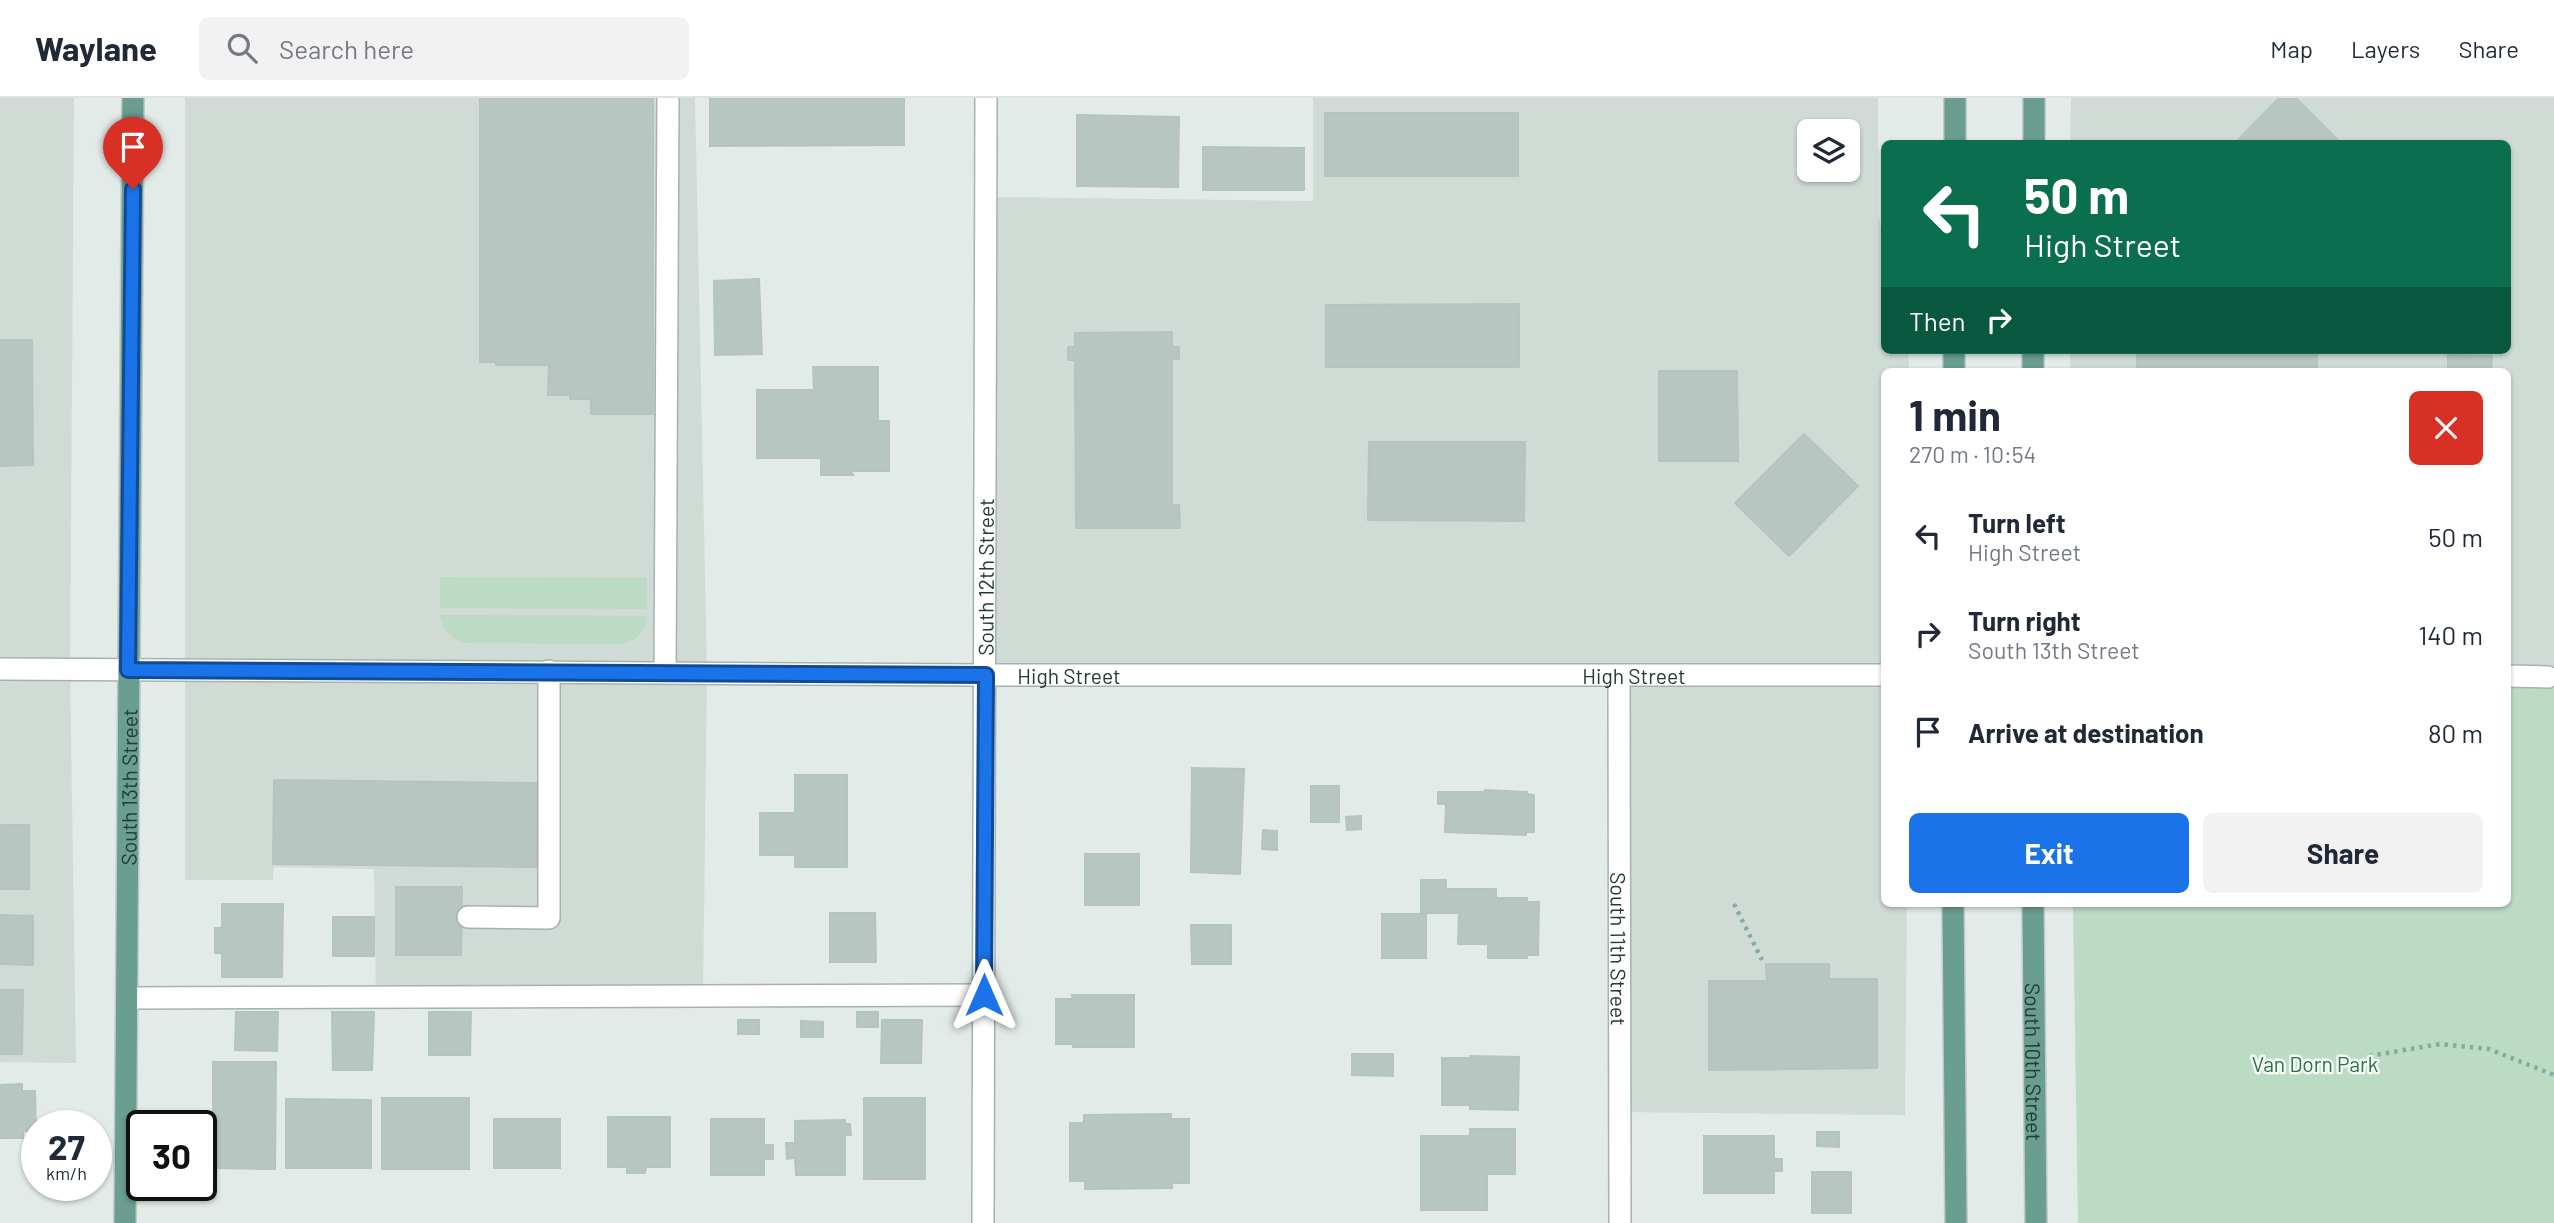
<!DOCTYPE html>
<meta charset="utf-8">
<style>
:root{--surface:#fff;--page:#f2f2f3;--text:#1f2937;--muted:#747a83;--line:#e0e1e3;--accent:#1a73e8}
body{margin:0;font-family:Barlow,sans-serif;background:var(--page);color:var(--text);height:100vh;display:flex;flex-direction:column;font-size:26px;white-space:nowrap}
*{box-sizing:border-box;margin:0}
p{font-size:23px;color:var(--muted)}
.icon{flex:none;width:38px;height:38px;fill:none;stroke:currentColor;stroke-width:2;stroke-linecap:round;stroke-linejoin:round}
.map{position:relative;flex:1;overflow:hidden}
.drawer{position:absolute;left:1881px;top:270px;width:630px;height:539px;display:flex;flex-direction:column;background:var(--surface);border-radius:10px;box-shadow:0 2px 5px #0004}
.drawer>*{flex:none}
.guide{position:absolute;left:1881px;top:42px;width:630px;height:214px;border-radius:10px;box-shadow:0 2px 5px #0004;background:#0b6e4f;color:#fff;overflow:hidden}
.fabs{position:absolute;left:1797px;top:21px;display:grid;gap:14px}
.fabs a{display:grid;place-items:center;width:63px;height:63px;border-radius:10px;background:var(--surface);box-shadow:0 2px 5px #0004;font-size:35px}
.speed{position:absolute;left:21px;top:1012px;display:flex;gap:14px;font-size:35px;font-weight:700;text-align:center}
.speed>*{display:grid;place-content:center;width:91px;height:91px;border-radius:50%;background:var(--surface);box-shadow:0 2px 5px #0004;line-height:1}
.speed small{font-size:18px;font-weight:400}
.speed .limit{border:4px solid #111;border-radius:10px;background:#fff;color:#111}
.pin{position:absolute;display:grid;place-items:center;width:60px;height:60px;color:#fff;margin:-72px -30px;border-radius:50% 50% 50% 0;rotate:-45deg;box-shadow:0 0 7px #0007}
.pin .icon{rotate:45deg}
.me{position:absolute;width:77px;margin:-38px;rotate:0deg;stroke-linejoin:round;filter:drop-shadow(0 0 5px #0008)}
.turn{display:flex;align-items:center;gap:24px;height:147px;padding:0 28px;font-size:32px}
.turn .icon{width:91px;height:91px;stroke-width:2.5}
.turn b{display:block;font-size:49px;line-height:60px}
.then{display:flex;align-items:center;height:66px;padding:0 28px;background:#0003;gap:14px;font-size:26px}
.round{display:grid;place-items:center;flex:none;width:74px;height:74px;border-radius:10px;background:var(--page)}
.summary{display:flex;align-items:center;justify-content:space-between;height:119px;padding:0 28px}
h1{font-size:42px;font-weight:700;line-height:52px}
.cta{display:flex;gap:14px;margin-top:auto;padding:14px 28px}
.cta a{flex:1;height:80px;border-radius:10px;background:var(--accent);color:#fff;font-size:28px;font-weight:700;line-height:80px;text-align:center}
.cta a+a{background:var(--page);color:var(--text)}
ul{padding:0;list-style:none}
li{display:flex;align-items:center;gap:21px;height:98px;padding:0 28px}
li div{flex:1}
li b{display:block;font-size:26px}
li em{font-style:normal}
header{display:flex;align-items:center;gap:42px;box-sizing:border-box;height:98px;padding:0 35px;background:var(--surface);border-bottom:2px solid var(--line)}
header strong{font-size:33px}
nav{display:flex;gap:38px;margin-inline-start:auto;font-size:24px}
.search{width:490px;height:63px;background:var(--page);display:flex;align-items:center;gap:18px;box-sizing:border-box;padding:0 24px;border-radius:10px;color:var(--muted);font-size:26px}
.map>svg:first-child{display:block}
</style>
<header>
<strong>Waylane</strong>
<div class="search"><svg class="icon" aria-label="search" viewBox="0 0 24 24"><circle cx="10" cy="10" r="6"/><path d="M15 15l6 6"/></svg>Search here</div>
<nav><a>Map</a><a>Layers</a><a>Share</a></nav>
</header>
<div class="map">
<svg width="2554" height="1125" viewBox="0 0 2554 1125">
<rect width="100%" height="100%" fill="#e2ebe7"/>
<!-- built -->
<path fill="#d0dbd6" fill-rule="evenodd" d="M0,0H74L70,571L76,965L0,964Z
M185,0H695L707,575L703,898L376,900L374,771L274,769L273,782H185Z
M1313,0H1878V117L1885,147V252H1908L1909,273H1885V805H1907L1905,1017L1620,1014L1619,578L986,577V99L1313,103ZM1810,33H1848V72H1810Z
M2071,0H2554V579L2508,578V273H2070V252H2508V46L2070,45Z"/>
<!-- green -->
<path fill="#bcdbc4" d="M440,479L647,480V511L440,510Z
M440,517L647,518C645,534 637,543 622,546L464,545C450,540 442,531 440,517Z
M2508,578L2554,579V1125H2078L2073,805H2508Z"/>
<!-- building -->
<path fill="#b7c6c0" stroke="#b5c4be" stroke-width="2" d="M480,0H653V267H496V264H480Z
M710,0H904V47L710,48Z
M2279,0H2296L2340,44L2234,46Z
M1325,15H1518V78H1325Z
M1077,17L1179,19L1178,89L1077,88Z
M1203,49L1304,50V92H1203Z
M759,181L762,256L715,257L714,183Z
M1519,206V269H1326V207Z
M1172,234V249H1179V261H1172V407H1179L1180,430H1076L1075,262H1068V249H1075V235Z
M0,242H32L33,367L0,368Z
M2137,252H2317V273H2137Z
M2448,257L2492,258L2491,273H2448Z
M549,267H653V316H591V301H570V297H548Z
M813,269H878V323H889V373H851L853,377H821V360H757V292H814Z
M1659,273H1737L1738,363H1659Z
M1804,336L1858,388L1789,458L1735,405Z
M1369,344H1525L1524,423L1368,422Z
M1192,670L1244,671L1240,776L1191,774Z
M795,677H847V769H795V757H760V715H795Z
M274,682L538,685L537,769L273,766Z
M1311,688H1339V724H1311Z
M1485,692L1527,694V696L1534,697V734H1526V737L1445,734L1446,706H1438V694H1485Z
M1361,718V731L1347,732L1346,719Z
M0,727H29V791H0Z
M1263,732L1277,733V752L1262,751Z
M1085,756H1139V807H1085Z
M1421,782H1446V791H1496V800H1527V804H1539L1538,857H1527V860H1488V846H1458L1459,815H1421Z
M396,789H462L461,857H396Z
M222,806H283L282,879H222V855H215V830H222Z
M830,815H875L876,864H830Z
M1382,816H1426V860H1382Z
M0,817L33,818V867L0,866Z
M333,819H374V858H333Z
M1191,827H1231V866H1192Z
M1766,866H1829V881H1877V970L1709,972V883H1767Z
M0,892H23L22,956H0Z
M1072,897H1134V949H1073V946H1056V901H1073Z
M236,914H278L277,953L235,952Z
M332,914H374L372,972H333Z
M429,914H471L470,957H429Z
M857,914H878V929H857Z
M738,922H759V936H738Z
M882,922H922L921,965H881Z
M801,923L823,924V939H801Z
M1352,956H1393V978L1352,977Z
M1470,958L1519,959L1518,1012L1470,1011V1007H1442V960H1470Z
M213,964H276L275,1071L213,1070Z
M22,986V993H35L36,1033H23V1040H0V987Z
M382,1000H469V1071H382Z
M864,1000H925V1081H864Z
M286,1001L371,1002V1070H286Z
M1171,1016V1021H1189V1085H1172V1090L1085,1091V1083H1070V1025H1084V1017Z
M608,1019H670V1069H646L645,1075H627V1069H608Z
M494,1021H560V1070H494Z
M711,1021H764V1047H773V1061H764V1077H711Z
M845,1022V1026H850L851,1037H845V1077H796L795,1060L787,1061L786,1045H795V1023Z
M1470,1031H1515V1076H1487V1112H1421V1038H1470Z
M1817,1034H1839V1049L1817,1048Z
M1704,1038H1774V1061H1782V1073H1774V1095H1704Z
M1812,1074H1851V1115H1812Z"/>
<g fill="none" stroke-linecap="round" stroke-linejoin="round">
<!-- minor casing -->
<g stroke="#a5b3ae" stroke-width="24">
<g id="minor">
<path id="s1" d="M0,571L986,577H1885"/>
<path d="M665,574L668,0"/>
<path id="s2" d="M1619,578L1620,1125"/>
<path d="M2508,578L2548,579"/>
<path d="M468,819L549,820V573"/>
<path d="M127,900L984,897"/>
<path id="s3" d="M983,1125L986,0"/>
</g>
</g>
<!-- major casing -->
<g stroke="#c1c8c6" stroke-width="24">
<g id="major">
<path d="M1955,46V0"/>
<path d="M2034,46V0"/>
<path d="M1954,273V252"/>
<path d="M2033,273V252"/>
<path d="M1953,805L1956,1125"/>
<path id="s4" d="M2033,805L2036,1125"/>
<path id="s5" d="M125,1125L133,0"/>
</g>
</g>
<!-- path -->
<path stroke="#84ada0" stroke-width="4.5" stroke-dasharray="3.5 5" stroke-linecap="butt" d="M2508,747H2510
M1734,806L1762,862
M2369,958L2440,946L2489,951L2554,977"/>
<!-- minor -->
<use href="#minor" stroke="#fff" stroke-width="21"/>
<!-- major -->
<use href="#major" stroke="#699e90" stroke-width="21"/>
</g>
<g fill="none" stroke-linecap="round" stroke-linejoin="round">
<!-- route casing -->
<g stroke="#114b97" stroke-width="18">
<path id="route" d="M133,91L128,572L986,577L984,897"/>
</g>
<!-- route -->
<use href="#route" stroke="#1a73e8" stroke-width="12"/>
</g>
<g text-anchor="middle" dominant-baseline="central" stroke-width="5" stroke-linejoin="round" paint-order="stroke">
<!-- street labels -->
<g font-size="21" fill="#233b34" stroke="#f2f8f5">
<text stroke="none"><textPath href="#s3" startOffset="646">South 12th Street</textPath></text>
<text stroke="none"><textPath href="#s1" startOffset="1069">High Street</textPath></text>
<text stroke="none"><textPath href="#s1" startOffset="1634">High Street</textPath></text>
<text stroke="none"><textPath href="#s5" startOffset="436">South 13th Street</textPath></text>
<text stroke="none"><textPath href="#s2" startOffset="273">South 11th Street</textPath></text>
<text stroke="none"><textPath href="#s4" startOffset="159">South 10th Street</textPath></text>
</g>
<!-- park labels -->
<g font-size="21" fill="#2f7048" stroke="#f2f8f5">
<text x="2315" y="965">Van Dorn Park</text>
</g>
</g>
</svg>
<div class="fabs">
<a><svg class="icon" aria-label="layers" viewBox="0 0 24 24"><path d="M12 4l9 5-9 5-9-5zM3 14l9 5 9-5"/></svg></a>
</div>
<div class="speed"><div>27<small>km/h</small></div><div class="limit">30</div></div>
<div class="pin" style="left:133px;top:91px;background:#d93025"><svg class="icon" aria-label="arrive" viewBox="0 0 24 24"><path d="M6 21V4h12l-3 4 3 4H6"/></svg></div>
<svg class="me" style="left:984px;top:897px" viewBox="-20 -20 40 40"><path d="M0-17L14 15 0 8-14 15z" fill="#1a73e8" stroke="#fff" stroke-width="4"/></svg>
<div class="guide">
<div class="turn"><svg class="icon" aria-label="left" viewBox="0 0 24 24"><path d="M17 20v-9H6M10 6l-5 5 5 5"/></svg><div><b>50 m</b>High Street</div></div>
<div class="then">Then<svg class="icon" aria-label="right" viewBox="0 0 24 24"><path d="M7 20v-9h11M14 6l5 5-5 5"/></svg></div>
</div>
<section class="drawer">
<div class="summary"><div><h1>1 min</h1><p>270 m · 10:54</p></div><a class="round" style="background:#d93025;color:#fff"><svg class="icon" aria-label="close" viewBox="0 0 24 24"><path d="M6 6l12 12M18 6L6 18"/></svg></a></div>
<ul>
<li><svg class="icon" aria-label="left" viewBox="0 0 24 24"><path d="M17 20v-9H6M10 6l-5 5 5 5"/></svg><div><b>Turn left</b><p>High Street</p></div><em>50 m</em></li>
<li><svg class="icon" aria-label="right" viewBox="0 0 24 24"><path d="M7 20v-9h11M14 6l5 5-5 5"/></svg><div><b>Turn right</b><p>South 13th Street</p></div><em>140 m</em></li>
<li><svg class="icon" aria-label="arrive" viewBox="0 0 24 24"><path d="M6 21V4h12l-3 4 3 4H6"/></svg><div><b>Arrive at destination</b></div><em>80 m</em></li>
</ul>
<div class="cta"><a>Exit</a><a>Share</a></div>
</section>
</div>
